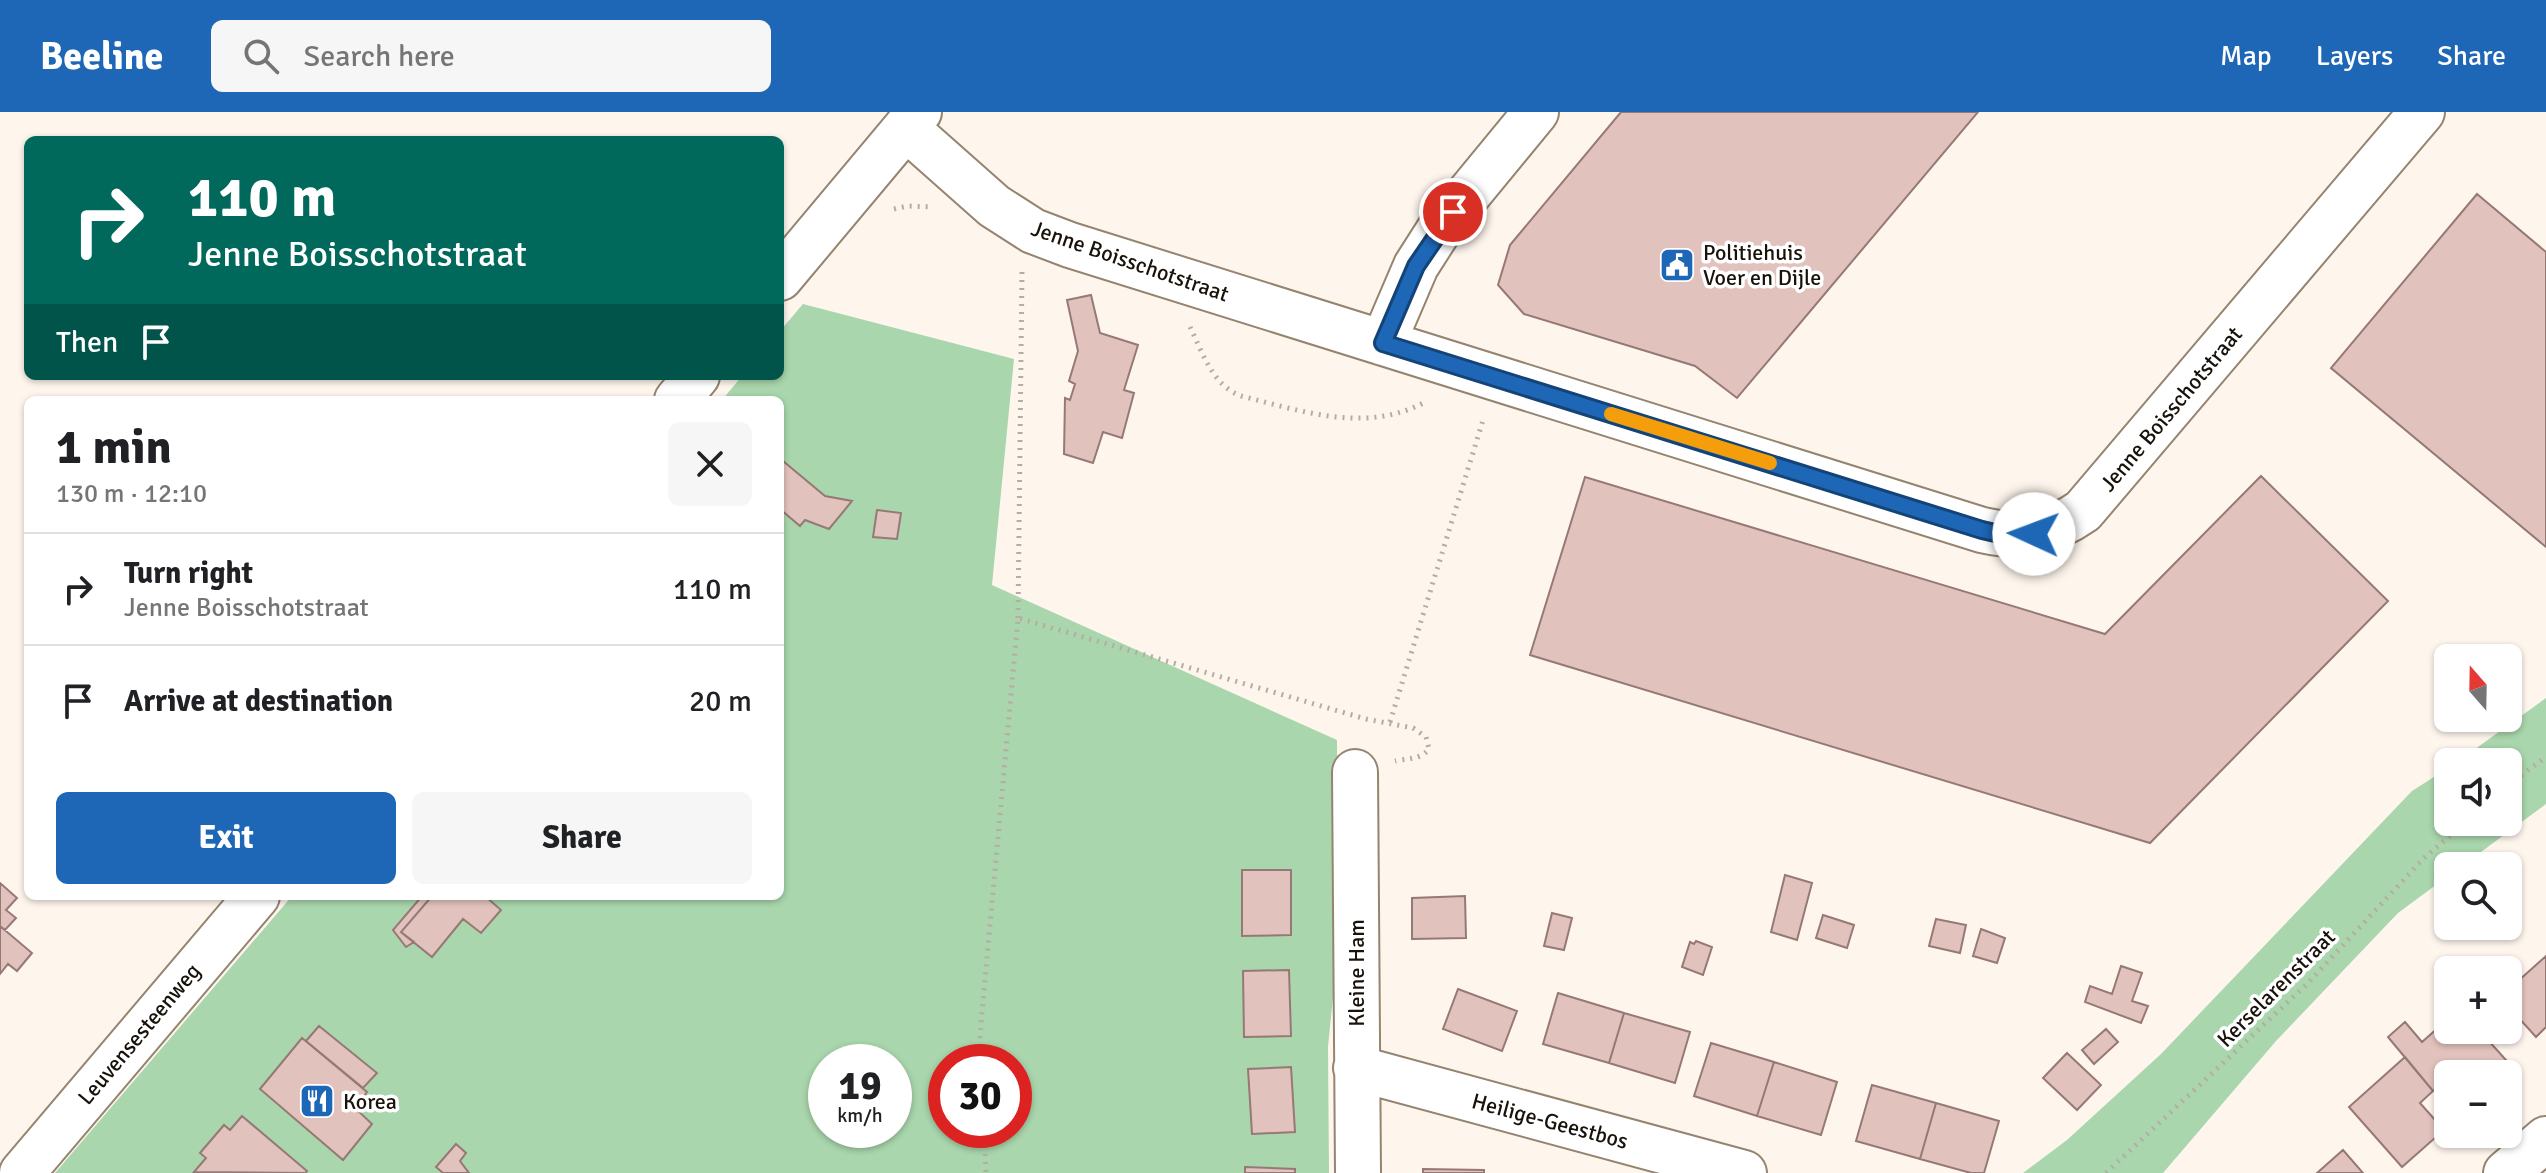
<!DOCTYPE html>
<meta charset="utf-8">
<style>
:root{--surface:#fff;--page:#f6f6f6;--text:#202124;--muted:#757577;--line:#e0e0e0;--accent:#1e67b7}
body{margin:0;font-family:Signika,sans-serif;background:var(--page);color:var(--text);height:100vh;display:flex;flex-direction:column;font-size:30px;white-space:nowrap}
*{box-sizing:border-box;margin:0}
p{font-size:26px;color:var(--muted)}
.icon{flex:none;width:44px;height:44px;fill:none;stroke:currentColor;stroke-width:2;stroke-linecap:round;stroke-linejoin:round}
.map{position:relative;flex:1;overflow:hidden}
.side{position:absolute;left:24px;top:284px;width:760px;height:504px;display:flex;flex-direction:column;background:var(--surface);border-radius:12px;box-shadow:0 2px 6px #0004}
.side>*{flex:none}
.banner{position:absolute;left:24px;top:24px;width:760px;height:244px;border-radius:12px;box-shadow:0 2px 6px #0004;background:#00695c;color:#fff;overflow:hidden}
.needle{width:52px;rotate:340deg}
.tools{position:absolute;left:2434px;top:532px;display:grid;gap:16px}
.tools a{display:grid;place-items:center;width:88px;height:88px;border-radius:12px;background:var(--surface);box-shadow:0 2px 6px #0004;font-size:40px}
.speed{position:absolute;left:808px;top:932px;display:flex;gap:16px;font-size:40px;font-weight:700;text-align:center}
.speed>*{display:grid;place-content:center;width:104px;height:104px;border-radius:50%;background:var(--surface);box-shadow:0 2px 6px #0004;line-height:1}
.speed small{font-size:20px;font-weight:400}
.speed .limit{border:12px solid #d22;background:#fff;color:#111}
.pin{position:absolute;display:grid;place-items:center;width:68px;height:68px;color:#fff;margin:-34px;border:4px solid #fff;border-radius:50%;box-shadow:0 2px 8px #0007}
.me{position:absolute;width:88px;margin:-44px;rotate:272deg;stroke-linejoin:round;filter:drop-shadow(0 0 6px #0008)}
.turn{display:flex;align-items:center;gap:28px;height:168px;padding:0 32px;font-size:36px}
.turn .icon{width:104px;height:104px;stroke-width:2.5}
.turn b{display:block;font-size:56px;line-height:68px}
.then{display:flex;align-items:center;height:76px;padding:0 32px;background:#0003;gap:16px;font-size:30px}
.round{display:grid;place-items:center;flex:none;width:84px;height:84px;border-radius:12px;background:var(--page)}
.summary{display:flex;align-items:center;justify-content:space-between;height:136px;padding:0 32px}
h1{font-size:48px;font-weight:800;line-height:60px}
.primary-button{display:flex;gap:16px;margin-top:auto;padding:16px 32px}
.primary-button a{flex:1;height:92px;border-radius:12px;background:var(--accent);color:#fff;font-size:32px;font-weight:800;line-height:92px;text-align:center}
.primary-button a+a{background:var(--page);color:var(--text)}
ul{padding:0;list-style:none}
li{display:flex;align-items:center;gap:24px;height:112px;padding:0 32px;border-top:2px solid var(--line)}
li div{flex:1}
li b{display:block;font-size:30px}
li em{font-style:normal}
header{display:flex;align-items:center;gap:48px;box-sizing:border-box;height:112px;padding:0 40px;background:var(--accent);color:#fff}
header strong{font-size:38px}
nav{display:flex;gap:44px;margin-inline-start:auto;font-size:28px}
.search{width:560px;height:72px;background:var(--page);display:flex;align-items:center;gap:20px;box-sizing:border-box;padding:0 28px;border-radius:12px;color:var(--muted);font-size:30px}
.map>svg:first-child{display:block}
</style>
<header>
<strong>Beeline</strong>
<div class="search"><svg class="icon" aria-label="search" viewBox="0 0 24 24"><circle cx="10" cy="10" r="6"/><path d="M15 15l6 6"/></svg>Search here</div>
<nav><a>Map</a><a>Layers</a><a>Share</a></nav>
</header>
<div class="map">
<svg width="2546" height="1061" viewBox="0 0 2546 1061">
<rect width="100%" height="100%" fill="#fef6ed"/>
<!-- green -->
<path fill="#a9d6ac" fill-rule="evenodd" d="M803,192L1014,247L992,473L1337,628L1338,835L1328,935L1329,1061H55L292,784H780V288H722L742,264H780V219ZM826,950H894V1018H826ZM946,950H1014V1018H946Z
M2546,586V692L2462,754H2448V764L2398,801L2276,929L2163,1061H2023L2067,1028L2161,942L2412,679L2448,656V710H2508V650H2457Z"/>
<!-- building -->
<path fill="#e2c2bd" stroke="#967975" stroke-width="2" d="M1621,0H1978L1737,286L1695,254L1524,202L1498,173L1510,133Z
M2477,82L2546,140V435L2331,256Z
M1091,183L1100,221L1138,233L1124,278L1134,281L1122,326L1103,320L1093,351L1064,342L1065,286L1070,288L1075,272L1069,269L1078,239L1067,188Z
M783,349L825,384L852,389L829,417L805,408L800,414L780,397V352Z
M2261,364L2388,489L2150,731L1530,543L1585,365L2105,522Z
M877,398L901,401L897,427L873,425Z
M1242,758H1291V823L1242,824Z
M1785,763L1812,771L1797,828L1771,820Z
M0,771L17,786L6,798L16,806L5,818L0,814Z
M422,784H432L401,820L414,830L406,835L393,818Z
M432,784H485L501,798L481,821L463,807L432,845L401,820Z
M1465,784L1466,826L1412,827V786Z
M1552,801L1572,806L1564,838L1544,834Z
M1823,803L1854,813L1847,836L1816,826Z
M1936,807L1966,813L1960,841L1929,834Z
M0,814L32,841L17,859L8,852L0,862Z
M1981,817L2005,826L1997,851L1973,844Z
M1696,829L1712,835L1703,863L1682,855L1690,830L1694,832Z
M2546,844V915L2536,925L2508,894V878Z
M2121,854L2142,861L2132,889L2148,894L2141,911L2085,890L2090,874L2112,882Z
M1289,858L1291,924L1244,925L1243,859Z
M1458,877L1517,899L1502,939L1443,917Z
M1558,881L1624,901L1609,951L1543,932Z
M1624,901L1690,920L1675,971L1609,951Z
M2448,907V918H2479L2514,957L2508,962H2448V967L2433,979L2388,925L2405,910L2422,930Z
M319,914L377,961L363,976L306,929Z
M2106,917L2118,930L2094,952L2082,938Z
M302,926L367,980L355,996L372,1012L343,1048L260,977Z
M1711,931L1774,950L1757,1004L1694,984Z
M2067,941L2101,973L2077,998L2043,966Z
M2405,945L2433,979L2420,991L2444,1018L2402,1055L2349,995Z
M1774,950L1837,970L1821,1023L1757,1004Z
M1291,955L1295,1020L1252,1022L1248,957Z
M1872,973L1936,991L1920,1047L1856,1029Z
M1936,991L1999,1009L1984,1061H1971L1920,1047Z
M242,1004L307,1059L305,1061L194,1060L206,1046L200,1041L224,1013L230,1018Z
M456,1032L466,1041L460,1049L469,1061H443L436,1055Z
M2343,1038L2363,1061H2317Z
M1245,1055L1295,1057V1061H1245Z
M1423,1057L1484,1058V1061H1423Z"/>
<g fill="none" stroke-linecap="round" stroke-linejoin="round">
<!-- street casing -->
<g stroke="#95846f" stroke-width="48">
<path id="street" d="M906,16L994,94L1033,119L1070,133L1982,418C2021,427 2050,422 2083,399L2422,0
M1383,231L1416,154L1439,118L1536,0
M1355,660L1358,1061
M1356,956L1744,1061
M2506,1061L2546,1027"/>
</g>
<!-- primary casing -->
<g stroke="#95846f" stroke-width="48">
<path id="primary" d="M780,166L919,0
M677,288L697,264
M22,1061L257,784"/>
</g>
<!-- path -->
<path stroke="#b4ada4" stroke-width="5" stroke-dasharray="2 6" stroke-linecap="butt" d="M894,97L907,94L931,95
M1190,215C1203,241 1212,273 1241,284C1302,299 1366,322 1425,290
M1018,506L1022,159
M1390,610L1484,305
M2508,673L2546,645
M982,950L980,923L1018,506L1366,607L1413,616L1426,625L1429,637C1420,648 1408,646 1395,649
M984,1018L986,1061
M2106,1061L2306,873L2424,746L2466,710"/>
<!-- street -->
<use href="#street" stroke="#fff" stroke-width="44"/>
<!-- primary -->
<use href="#primary" stroke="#fff" stroke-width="44"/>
</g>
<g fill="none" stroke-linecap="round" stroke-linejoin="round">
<!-- route casing -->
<g stroke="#144377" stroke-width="20">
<path id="route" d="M1453,100L1416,154L1383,231L1982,418L2004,423L2034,422"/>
</g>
<!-- route -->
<use href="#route" stroke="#1e67b7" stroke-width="14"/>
<!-- slow -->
<path stroke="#f59e0b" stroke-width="14" d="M1611,302L1770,351"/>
</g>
<!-- icons -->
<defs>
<g id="civic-square" transform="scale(1.8)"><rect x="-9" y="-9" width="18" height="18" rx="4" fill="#1e67b7" stroke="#fff"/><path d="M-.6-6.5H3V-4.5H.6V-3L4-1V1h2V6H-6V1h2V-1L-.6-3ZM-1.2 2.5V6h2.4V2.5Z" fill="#fff"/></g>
<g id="restaurant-square" transform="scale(1.8)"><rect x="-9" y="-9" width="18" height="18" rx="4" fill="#1e67b7" stroke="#fff"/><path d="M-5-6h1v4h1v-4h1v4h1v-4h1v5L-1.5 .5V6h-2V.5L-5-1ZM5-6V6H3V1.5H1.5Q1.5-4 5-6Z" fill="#fff"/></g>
</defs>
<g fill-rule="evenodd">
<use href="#civic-square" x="1677" y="153"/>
<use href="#restaurant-square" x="317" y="989"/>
</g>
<g text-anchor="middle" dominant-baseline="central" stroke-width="7" stroke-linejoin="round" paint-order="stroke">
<!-- poi labels -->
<g font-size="22" fill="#19120b" stroke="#fff" text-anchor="start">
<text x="1703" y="140">Politiehuis<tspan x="1703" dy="25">Voer en Dijle</tspan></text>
<text x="343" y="989">Korea</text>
</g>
<!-- street labels -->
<g font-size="22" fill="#19120b" stroke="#fff">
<text transform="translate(1130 149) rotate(19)">Jenne Boisschotstraat</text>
<text transform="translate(2171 297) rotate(-50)">Jenne Boisschotstraat</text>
<text transform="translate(1356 861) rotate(-90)">Kleine Ham</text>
<text transform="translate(2276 876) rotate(-45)">Kerselarenstraat</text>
<text transform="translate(139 922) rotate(-50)">Leuvensesteenweg</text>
<text transform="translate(1550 1009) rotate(15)">Heilige-Geestbos</text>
</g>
</g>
</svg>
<div class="tools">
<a><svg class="needle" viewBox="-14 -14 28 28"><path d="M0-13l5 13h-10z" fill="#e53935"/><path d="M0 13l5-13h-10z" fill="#757577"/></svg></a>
<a><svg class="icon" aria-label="sound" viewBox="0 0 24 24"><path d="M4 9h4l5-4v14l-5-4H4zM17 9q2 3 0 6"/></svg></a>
<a><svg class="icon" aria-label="search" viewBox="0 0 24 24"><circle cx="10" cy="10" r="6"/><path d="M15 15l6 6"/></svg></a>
<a>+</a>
<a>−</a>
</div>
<div class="speed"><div>19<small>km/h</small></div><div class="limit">30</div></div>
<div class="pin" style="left:1453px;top:100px;background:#d93025"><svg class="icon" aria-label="arrive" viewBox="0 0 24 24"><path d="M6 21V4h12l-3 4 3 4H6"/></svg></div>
<svg class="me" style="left:2034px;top:422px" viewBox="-20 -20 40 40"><circle r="19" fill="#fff"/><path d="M0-13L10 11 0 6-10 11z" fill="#1e67b7"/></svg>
<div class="banner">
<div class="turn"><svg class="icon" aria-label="right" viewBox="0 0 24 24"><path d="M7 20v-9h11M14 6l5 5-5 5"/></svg><div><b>110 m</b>Jenne Boisschotstraat</div></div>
<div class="then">Then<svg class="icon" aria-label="arrive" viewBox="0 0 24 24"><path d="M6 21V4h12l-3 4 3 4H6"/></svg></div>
</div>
<section class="side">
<div class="summary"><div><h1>1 min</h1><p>130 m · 12:10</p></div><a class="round"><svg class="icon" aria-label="close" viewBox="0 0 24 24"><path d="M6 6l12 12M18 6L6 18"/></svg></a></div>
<ul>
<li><svg class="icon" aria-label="right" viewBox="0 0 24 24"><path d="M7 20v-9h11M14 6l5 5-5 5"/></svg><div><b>Turn right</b><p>Jenne Boisschotstraat</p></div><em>110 m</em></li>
<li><svg class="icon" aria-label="arrive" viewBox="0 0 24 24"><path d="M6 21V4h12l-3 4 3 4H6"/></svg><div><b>Arrive at destination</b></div><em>20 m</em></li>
</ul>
<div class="primary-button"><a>Exit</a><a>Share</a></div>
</section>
</div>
